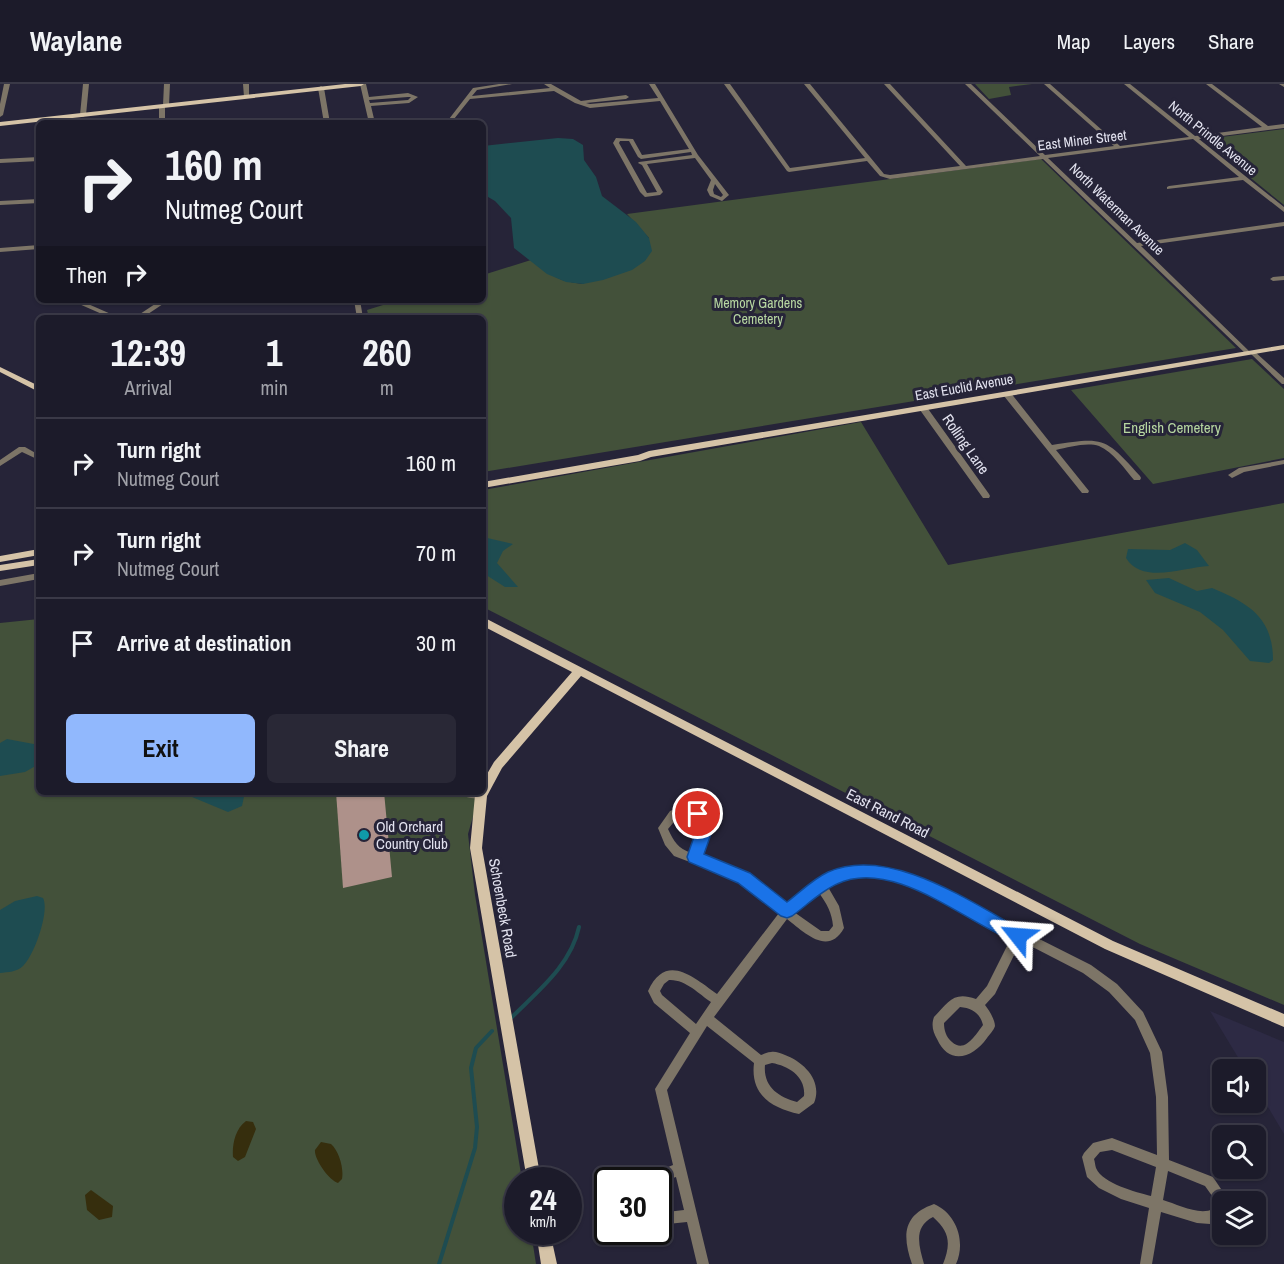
<!DOCTYPE html>
<style>
:root{--surface:#1c1b2a;--page:#292836;--text:#f1f3f6;--muted:#a0a1a8;--line:#3a3947;--accent:#91b8fd}
body{margin:0;font-family:"Archivo Narrow",sans-serif;background:var(--page);color:var(--text);height:100vh;display:flex;flex-direction:column;font-size:22px;white-space:nowrap}
*{box-sizing:border-box;margin:0}
p{font-size:20px;color:var(--muted)}
.icon{flex:none;width:33px;height:33px;fill:none;stroke:currentColor;stroke-width:2;stroke-linecap:round;stroke-linejoin:round}
.map{position:relative;flex:1;overflow:hidden}
.side{position:absolute;left:36px;top:231px;width:450px;height:480px;display:flex;flex-direction:column;background:var(--surface);border-radius:9px;box-shadow:0 2px 4px #0004,0 0 0 2px var(--line)}
.side>*{flex:none}
.banner{position:absolute;left:36px;top:36px;width:450px;height:183px;border-radius:9px;box-shadow:0 2px 4px #0004,0 0 0 2px var(--line);background:#1c1b2a;color:var(--text);overflow:hidden}
.controls{position:absolute;left:1212px;top:975px;display:grid;gap:12px}
.controls a{display:grid;place-items:center;width:54px;height:54px;border-radius:9px;background:var(--surface);box-shadow:0 2px 4px #0004,0 0 0 2px var(--line);font-size:30px}
.speed{position:absolute;left:504px;top:1083px;display:flex;gap:12px;font-size:30px;font-weight:700;text-align:center}
.speed>*{display:grid;place-content:center;width:78px;height:78px;border-radius:50%;background:var(--surface);box-shadow:0 2px 4px #0004,0 0 0 2px var(--line);line-height:1}
.speed small{font-size:15px;font-weight:400}
.speed .limit{border:3px solid #111;border-radius:9px;background:#fff;color:#111}
.pin{position:absolute;display:grid;place-items:center;width:51px;height:51px;color:#fff;margin:-26px;border:3px solid #fff;border-radius:50%;box-shadow:0 2px 6px #0007}
.me{position:absolute;width:66px;margin:-33px;rotate:298deg;stroke-linejoin:round;filter:drop-shadow(0 0 4px #0008)}
.turn{display:flex;align-items:center;gap:21px;height:126px;padding:0 30px;font-size:27px}
.turn .icon{width:78px;height:78px;stroke-width:2.5}
.turn b{display:block;font-size:42px;line-height:51px}
.then{display:flex;align-items:center;height:57px;padding:0 30px;background:#0003;gap:12px;font-size:22px}
.eta{display:flex;justify-content:space-evenly;align-items:center;height:102px;text-align:center}
.eta b{font-size:36px;font-weight:700;line-height:42px}
.primary-button{display:flex;gap:12px;margin-top:auto;padding:12px 30px}
.primary-button a{flex:1;height:69px;border-radius:9px;background:var(--accent);color:#111;font-size:24px;font-weight:700;line-height:69px;text-align:center}
.primary-button a+a{background:var(--page);color:var(--text)}
ul{padding:0;list-style:none}
li{display:flex;align-items:center;gap:18px;height:90px;padding:0 30px;border-top:2px solid var(--line)}
li div{flex:1}
li b{display:block;font-size:22px}
li em{font-style:normal}
header{display:flex;align-items:center;gap:36px;box-sizing:border-box;height:84px;padding:0 30px;background:var(--surface);border-bottom:2px solid var(--line)}
header strong{font-size:28px}
nav{display:flex;gap:33px;margin-inline-start:auto;font-size:21px}
.map>svg:first-child{display:block}
</style>
<header>
<strong>Waylane</strong>
<nav><a>Map</a><a>Layers</a><a>Share</a></nav>
</header>
<div class="map">
<svg width="1284" height="1180" viewBox="0 0 1284 1180">
<rect width="100%" height="100%" fill="#262438"/>
<!-- built -->
<path fill="#2d2a44" d="M1210,927L1284,958V1050L1256,1003V986L1245,985Z"/>
<!-- green -->
<path fill="#43513a" d="M975,0H1032L1009,3L1011,11L989,15Z
M1284,45V121L1204,56L1206,55Z
M1041,75L1236,264L483,388V234H369L367,226L399,216H483V191L531,176C555,191 551,196 583,200L649,154L627,130Z
M1252,275L1284,305V374L1153,400L1071,306Z
M861,338L948,481L1284,419V921L1140,860L483,523V406Z
M39,535V708H480L468,750L475,811L522,1096H518V1148H531L536,1180H0V539Z"/>
<!-- sand -->
<path fill="#362e0d" d="M246,1037L253,1038L256,1045L245,1073L238,1077L233,1073C232,1061 235,1045 246,1037Z
M321,1058L331,1060C339,1067 344,1084 342,1095L338,1099C329,1096 314,1075 315,1066Z
M91,1106L113,1122L112,1133L99,1136L87,1126L85,1111Z"/>
<!-- water -->
<path fill="#1e4c51" d="M558,54L573,55L583,61L584,76L596,93L602,112L636,138L649,154L652,167L645,177L632,186L603,196L583,200L566,198L547,190L514,164L511,134L495,117L483,110V62Z
M483,453L513,460L503,467L497,479L518,503H505L483,489Z
M1185,459L1197,466L1209,482C1184,483 1143,501 1126,474L1128,465L1170,466Z
M1169,494L1197,507L1212,504C1248,519 1273,533 1273,576L1269,579L1250,577L1223,546L1200,528L1155,509L1146,496Z
M7,655L39,661V680L25,688L0,692V659Z
M180,708H245L242,722L228,728Z
M37,812L43,814C50,827 34,872 23,882C17,888 8,888 0,889V826L15,817Z"/>
<g fill="none" stroke-linecap="round" stroke-linejoin="round">
<!-- stream -->
<path stroke="#1e4c51" stroke-width="4" d="M512,933C538,907 571,881 579,843
M439,1180L475,1064L477,1043L471,984L476,964L492,947"/>
</g>
<!-- building -->
<path fill="#ae918a" d="M336,708H384L392,793L343,804Z"/>
<g fill="none" stroke-linecap="round" stroke-linejoin="round">
<!-- minor -->
<path fill="#7d7567" fill-rule="evenodd" d="M4,0H10L3,31L0,33V20Z
M83,0H89L86,31L83,33L80,31Z
M164,0H170L169,21L165,22V39H159V22L163,21Z
M243,0H249V14L244,13Z
M360,0H366L369,13L408,9L418,13L409,19L371,22L375,39H369ZM408,13H411L408,16L370,19L369,16Z
M499,0H512L477,6L472,12L550,4L544,0H551L581,17L626,11L629,13L626,15L586,19L590,20L658,14L649,0H655L698,71L729,111L722,117L710,112L707,106L711,96L695,74L647,80L663,108L660,111L645,113L640,108L613,59L616,54L633,55L642,71L689,65L660,17L590,24L575,19L554,7L470,15L454,35L455,37L451,39H397L400,37L449,35L473,4ZM620,57H629L638,73L641,75L691,68L692,71L639,78L638,79L642,81L657,108L647,109L619,59ZM715,100L723,111L721,113L714,110L713,106Z
M724,0H730L790,84L865,74L804,0H810L884,90L890,91L960,82L884,0H890L966,82L1040,72L965,0H971L1045,71L1114,62L1044,0H1050L1120,62L1189,53L1124,0H1130L1195,52L1262,43L1206,0H1212L1268,42L1284,40V44L1199,55L1284,123V128L1243,96L1167,105V103L1169,102L1239,93L1193,55L1048,74L1137,159L1284,138V142L1141,162L1249,267H1254L1284,294V300H1282L1251,270H1246L1043,75L890,95L880,92L867,77L789,88L787,87Z
M1279,0H1284V3Z
M321,2L324,4L330,39H324L318,4Z
M39,73V77L0,79V75Z
M39,115V119L0,121V117Z
M39,161V165L0,168V164Z
M1284,192V196L1273,197L1270,195L1273,193Z
M70,216H79L120,234H111Z
M161,216H169L142,234H134Z
M354,216H360L363,234H357Z
M1004,308H1010L1052,361C1104,353 1105,353 1140,392L1141,394L1140,396H1134C1125,385 1113,368 1099,362C1087,358 1069,363 1056,366L1089,407L1088,409H1082L1004,312Z
M920,322H926L989,410L990,412L989,414H983L920,326Z
M19,363H25L39,371V376L22,368L0,382V376Z
M1284,376V380L1244,388L1232,394L1228,391L1239,384Z
M39,489V495L0,502V496Z
M457,708H483L486,711L484,714C477,716 466,713 459,711Z
M685,721L702,727L709,747L700,773L748,791L786,821L816,799L832,789L858,782L892,785L932,801L1091,881L1117,900L1143,928L1162,968L1168,1013L1169,1076L1213,1093L1227,1114V1118H1222V1134L1210,1140L1197,1139L1161,1128L1152,1180H1140L1149,1124L1121,1115L1099,1104L1087,1093L1082,1073L1084,1069L1093,1059L1112,1054L1157,1071L1156,1013L1150,969L1135,936L1109,908L1083,889L1021,857L995,910L985,921C989,926 995,936 995,942C994,946 989,951 987,954C973,974 949,982 937,955C933,948 931,941 934,933C949,918 953,907 976,915L987,902L1012,852L924,807L892,795L858,792L835,798L828,803L839,822L844,844C828,873 804,848 787,835L714,933L761,971C764,970 767,968 771,968C775,967 780,969 785,971C804,978 823,997 814,1019L799,1030C772,1024 750,1011 754,979L707,942L667,1006L709,1180H697L687,1138L658,1141V1129L684,1126L676,1093L658,1099V1096H644L646,1092L673,1081L655,1005L690,949L654,919L648,907C666,868 693,893 717,910L779,829L740,797L674,772L665,761L658,744L670,727ZM685,729L694,733L699,747L691,769C678,764 674,758 668,745L678,733ZM819,809C827,820 832,829 833,842L829,847H821L794,828ZM669,896C685,895 699,910 711,918L696,940L662,911L660,907L664,900ZM960,923C972,924 980,929 983,941C976,950 965,970 952,958C946,953 944,946 944,939ZM772,979C789,982 806,993 804,1012L797,1018C778,1013 763,1002 765,981ZM1112,1066L1156,1083L1151,1112C1136,1108 1103,1100 1096,1084C1095,1081 1095,1078 1094,1075L1100,1068ZM1168,1087L1205,1102L1215,1116L1213,1125C1199,1132 1177,1120 1163,1116Z
M934,1120C957,1130 966,1158 956,1180H943C951,1160 950,1148 933,1133C913,1143 919,1162 924,1180H912C902,1151 903,1131 934,1120Z"/>
<!-- major -->
<path fill="#d5c3a7" fill-rule="evenodd" d="M345,0H364L361,2L0,42V38Z
M1284,261V265L651,373L640,377L483,404V398L638,371L649,367Z
M0,283L39,302V308L0,288Z
M39,465V471L0,478V472Z
M39,475V481L0,487V481Z
M483,533L1113,857L1284,930V943L1105,865L581,592L502,684L487,712L482,764L541,1096H527L470,764L475,711L477,708H483V697L494,678L572,588L483,542Z
M536,1148H550L557,1180H541Z"/>
</g>
<!-- route -->
<path fill="#1a73e8" stroke="#114b97" stroke-width="1.5" d="M698,723L703,725L712,747L704,770L750,789L787,818C800,808 813,795 828,788C890,761 970,818 1024,847L1026,852L1024,857L1018,859C967,840 894,773 837,800C821,807 806,822 792,832L787,834L781,832L738,799L689,778L687,773L696,747L690,730Z"/>
<!-- markers -->
<circle fill="#0f9aa8" stroke="#262438" stroke-width="2" cx="364" cy="751" r="6"/>
<g text-anchor="middle" dominant-baseline="central" stroke-width="6" stroke-linejoin="round" paint-order="stroke">
<!-- far-street labels -->
<g font-size="14" fill="#e3e3f0" stroke="#262438">
<text transform="translate(1213 54) rotate(39)">North Prindle Avenue</text>
<text transform="translate(1082 56) rotate(-7)">East Miner Street</text>
<text transform="translate(1117 125) rotate(44)">North Waterman Avenue</text>
<text transform="translate(964 303) rotate(-10)">East Euclid Avenue</text>
</g>
<!-- far-park labels -->
<g font-size="14" fill="#b7d7a1" stroke="#262438">
<text x="758" y="219">Memory Gardens<tspan x="758" dy="16">Cemetery</tspan></text>
</g>
<!-- park labels -->
<g font-size="15" fill="#b7d7a1" stroke="#262438">
<text x="1172" y="343">English Cemetery</text>
</g>
<!-- street labels -->
<g font-size="15" fill="#e3e3f0" stroke="#262438">
<text transform="translate(966 360) rotate(55)">Rolling Lane</text>
<text transform="translate(888 729) rotate(27)">East Rand Road</text>
<text transform="translate(503 824) rotate(80)">Schoenbeck Road</text>
</g>
<!-- poi labels -->
<g font-size="15" fill="#e3e3f0" stroke="#262438" text-anchor="start">
<text x="376" y="742">Old Orchard<tspan x="376" dy="17">Country Club</tspan></text>
</g>
</g>
</svg>
<div class="controls">
<a><svg class="icon" aria-label="sound" viewBox="0 0 24 24"><path d="M4 9h4l5-4v14l-5-4H4zM17 9q2 3 0 6"/></svg></a>
<a><svg class="icon" aria-label="search" viewBox="0 0 24 24"><circle cx="10" cy="10" r="6"/><path d="M15 15l6 6"/></svg></a>
<a><svg class="icon" aria-label="layers" viewBox="0 0 24 24"><path d="M12 4l9 5-9 5-9-5zM3 14l9 5 9-5"/></svg></a>
</div>
<div class="speed"><div>24<small>km/h</small></div><div class="limit">30</div></div>
<div class="pin" style="left:698px;top:730px;background:#d93025"><svg class="icon" aria-label="arrive" viewBox="0 0 24 24"><path d="M6 21V4h12l-3 4 3 4H6"/></svg></div>
<svg class="me" style="left:1018px;top:852px" viewBox="-20 -20 40 40"><path d="M0-17L14 15 0 8-14 15z" fill="#1a73e8" stroke="#fff" stroke-width="4"/></svg>
<div class="banner">
<div class="turn"><svg class="icon" aria-label="right" viewBox="0 0 24 24"><path d="M7 20v-9h11M14 6l5 5-5 5"/></svg><div><b>160 m</b>Nutmeg Court</div></div>
<div class="then">Then<svg class="icon" aria-label="right" viewBox="0 0 24 24"><path d="M7 20v-9h11M14 6l5 5-5 5"/></svg></div>
</div>
<section class="side">
<div class="eta">
<div><b>12:39</b><p>Arrival</p></div>
<div><b>1</b><p>min</p></div>
<div><b>260</b><p>m</p></div>
</div>
<ul>
<li><svg class="icon" aria-label="right" viewBox="0 0 24 24"><path d="M7 20v-9h11M14 6l5 5-5 5"/></svg><div><b>Turn right</b><p>Nutmeg Court</p></div><em>160 m</em></li>
<li><svg class="icon" aria-label="right" viewBox="0 0 24 24"><path d="M7 20v-9h11M14 6l5 5-5 5"/></svg><div><b>Turn right</b><p>Nutmeg Court</p></div><em>70 m</em></li>
<li><svg class="icon" aria-label="arrive" viewBox="0 0 24 24"><path d="M6 21V4h12l-3 4 3 4H6"/></svg><div><b>Arrive at destination</b></div><em>30 m</em></li>
</ul>
<div class="primary-button"><a>Exit</a><a>Share</a></div>
</section>
</div>
